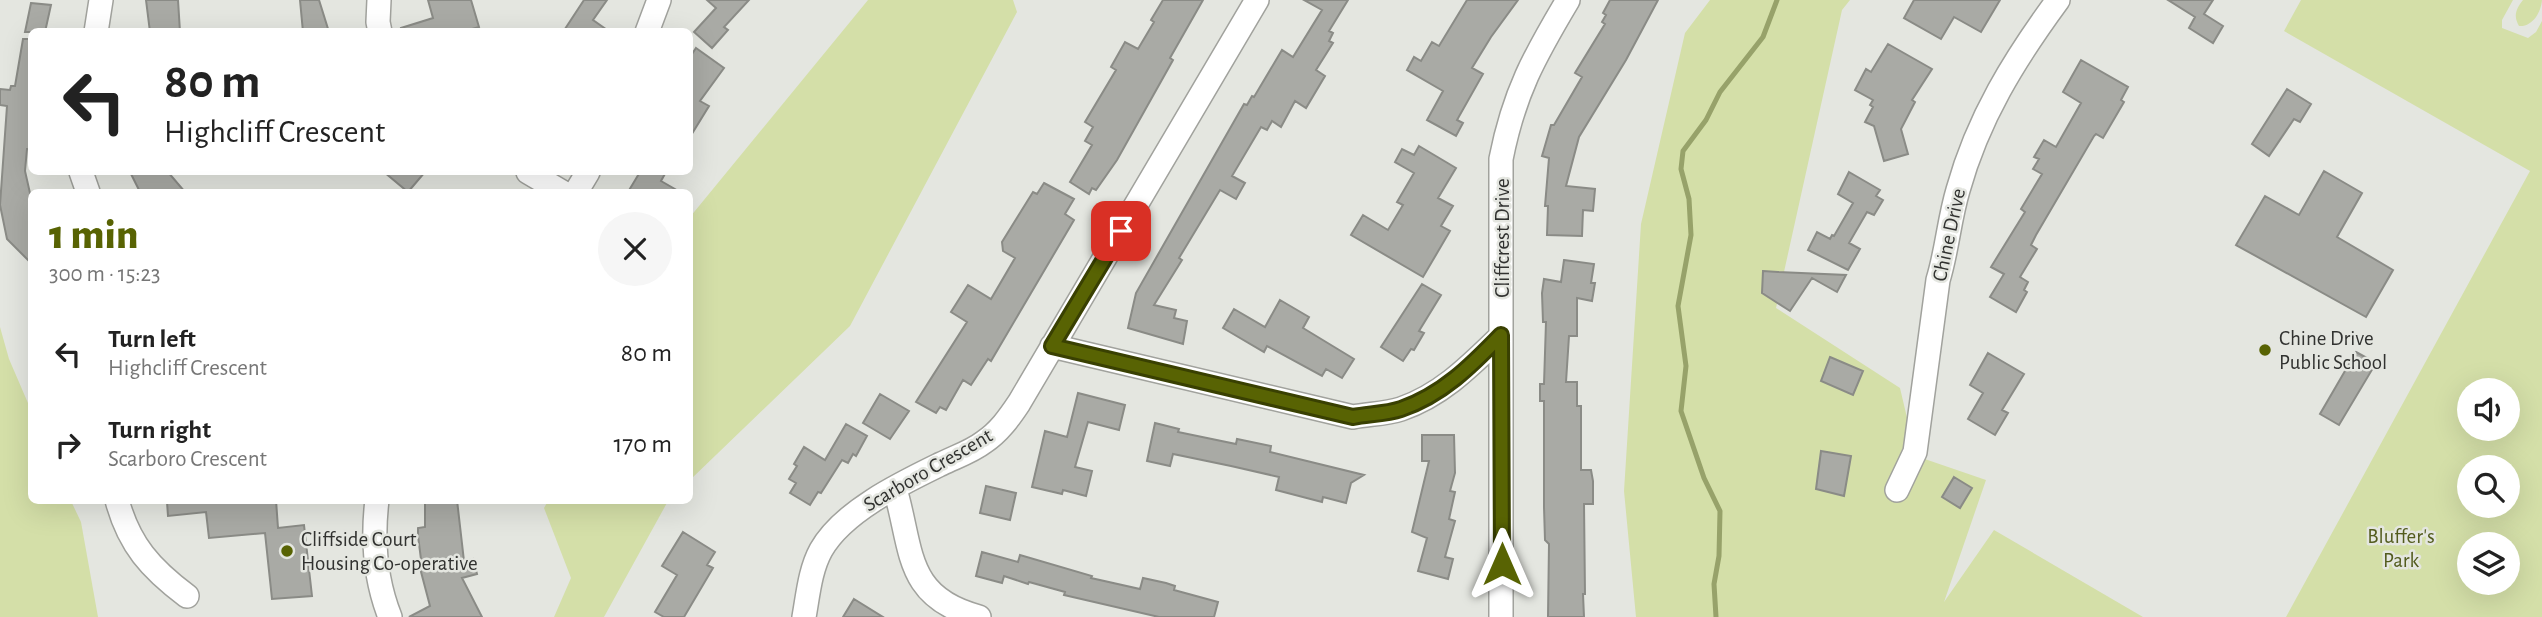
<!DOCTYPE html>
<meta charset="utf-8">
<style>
:root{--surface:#fff;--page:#f6f6f6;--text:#222;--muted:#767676;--accent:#586303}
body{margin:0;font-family:"Alegreya Sans",sans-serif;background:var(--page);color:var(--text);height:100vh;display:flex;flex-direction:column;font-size:26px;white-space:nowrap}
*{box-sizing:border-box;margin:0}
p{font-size:23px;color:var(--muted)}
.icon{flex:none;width:38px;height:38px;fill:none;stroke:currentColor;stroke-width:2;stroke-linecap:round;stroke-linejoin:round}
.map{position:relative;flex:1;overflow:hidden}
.side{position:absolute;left:28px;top:189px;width:665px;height:315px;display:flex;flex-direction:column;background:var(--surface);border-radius:10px;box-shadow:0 7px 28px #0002}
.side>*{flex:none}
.top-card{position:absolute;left:28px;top:28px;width:665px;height:147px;border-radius:10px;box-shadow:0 7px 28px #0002;background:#fff;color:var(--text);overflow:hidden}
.fabs{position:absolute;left:2457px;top:378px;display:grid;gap:14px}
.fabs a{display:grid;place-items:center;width:63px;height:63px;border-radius:50%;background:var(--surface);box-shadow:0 7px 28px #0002;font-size:35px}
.pin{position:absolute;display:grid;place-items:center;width:60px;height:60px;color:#fff;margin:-30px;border-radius:14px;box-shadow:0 4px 10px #0006}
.me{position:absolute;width:77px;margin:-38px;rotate:0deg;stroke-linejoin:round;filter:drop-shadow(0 0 5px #0008)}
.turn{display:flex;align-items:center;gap:24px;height:147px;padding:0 21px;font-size:32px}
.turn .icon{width:91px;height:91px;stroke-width:2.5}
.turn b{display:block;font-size:49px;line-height:60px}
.round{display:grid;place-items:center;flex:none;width:74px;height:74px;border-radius:37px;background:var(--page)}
.overview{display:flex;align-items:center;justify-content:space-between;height:119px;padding:0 21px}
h1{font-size:42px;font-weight:800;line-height:52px;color:var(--accent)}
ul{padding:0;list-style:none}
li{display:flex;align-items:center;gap:21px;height:91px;padding:0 21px}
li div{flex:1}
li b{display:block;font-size:26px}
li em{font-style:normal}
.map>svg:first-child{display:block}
</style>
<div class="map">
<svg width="2542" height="617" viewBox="0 0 2542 617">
<rect width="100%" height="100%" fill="#e4e6e0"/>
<!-- green -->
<path fill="#d4dfa8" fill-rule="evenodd" d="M868,0H1013L1017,12L850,326L690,480V217Z
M1710,0H1850L1842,10L1776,308L1900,388L1916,456L1986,480L1944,602L1994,530L2143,617H1636L1624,491L1641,224L1685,33Z
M2301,0H2513L2502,20V28L2528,38L2536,32L2542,21V617H2286L2530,171L2284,31ZM2469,390H2508V429H2469ZM2469,467H2508V506H2469ZM2469,544H2508V583H2469Z
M2523,0H2542C2541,12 2533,27 2519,26C2513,16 2516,9 2523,0Z
M0,327L9,359L31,410L32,500L71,501L81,522L98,617H0Z
M548,501H668L604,617H554L571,578L544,508Z"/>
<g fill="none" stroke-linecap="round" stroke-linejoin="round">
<!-- stream -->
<path stroke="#97a26a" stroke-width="5" d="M1716,617L1714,584L1719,556L1720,511L1704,478L1681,411L1686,366L1678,306L1691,235L1689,199L1681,169L1683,151L1706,120L1720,92L1763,37L1777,0"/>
</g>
<!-- building -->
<path fill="#a9aaa5" stroke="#8a8b86" stroke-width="2" d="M146,0H178L180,32H150Z
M300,0H319L329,32H303Z
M428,0H471L479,27L462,32H402L401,28L433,18Z
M584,0H607L593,20L610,32H563Z
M707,0H749L724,27L728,30L712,48L694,32L716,8Z
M1163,0H1203L1170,58L1173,60L1117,160L1096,190L1092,188L1089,194L1070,182L1092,145L1085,141L1093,127L1085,122L1116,70L1111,67L1125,42L1138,49L1154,22L1151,20Z
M1304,0H1348L1329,31L1333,33L1329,41L1333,43L1316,70L1325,76L1306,108L1295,101L1281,127L1272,121L1267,130L1261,127L1232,176L1245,183L1236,199L1220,190L1179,258L1182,260L1154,305L1176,310L1174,318L1187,321L1183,344L1128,328L1136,293L1244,104L1247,105L1252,96L1254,97L1282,50L1293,57L1322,10Z
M1467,0H1518L1491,37L1472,68L1483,74L1457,120L1463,123L1456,136L1427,120L1443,91L1407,70L1414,57L1421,61L1432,42L1439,46Z
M1610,0H1658L1626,60L1579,137L1566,186L1595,189L1593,211L1583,210L1582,236L1547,235L1548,206H1545L1549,158L1542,156L1551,125H1554L1582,77L1575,73L1605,24L1602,22L1606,15L1603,13Z
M1914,0H2000L1981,32L1954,17L1941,39L1904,18Z
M2168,0H2213L2204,14L2223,26L2213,43L2189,28L2195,17Z
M31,3L51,5L45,32H25Z
M23,39H32V149H27L25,171L32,202V264L7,239L0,205L7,106L0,105V89L10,90L11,86H15Z
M1888,44L1932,69L1912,100L1915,102L1901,129L1908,154L1884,161L1874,126L1865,122L1873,107L1870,105L1873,100L1855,90L1866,69L1871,72Z
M696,48L724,68L700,101L709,106L690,137V57Z
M2081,60L2128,87L2121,100L2124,102L2103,138L2096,134L2094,136L2036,235L2031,245L2037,249L2020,277L2028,282L2024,290L2027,292L2016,312L1990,297L2004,274L1991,267L2025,212L2021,209L2042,174L2033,169L2039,159L2034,157L2044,140L2056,147L2081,103L2063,92Z
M2287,89L2311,104L2300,122L2294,119L2269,156L2252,144Z
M1419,146L1456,168L1438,198L1453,206L1441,226L1450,231L1423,277L1351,235L1363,215L1388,230L1403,205L1397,202L1414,173L1395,162L1402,149L1414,155Z
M2324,171L2362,193L2337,237L2393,270L2366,317L2236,245L2265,196L2299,215Z
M130,172H168L185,192H140Z
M384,172H425L408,192Z
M640,172H666L661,181L680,192H628Z
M1849,172L1880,190L1876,196L1883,200L1874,215L1867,212L1849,243L1860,249L1848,270L1808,250L1817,232L1830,239L1832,235L1834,236L1853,203L1838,194Z
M1044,183L1074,199L1065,214L1074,220L991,361L988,359L971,385L963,380L946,410L940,407L936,413L916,402L967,322L951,312L968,285L991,299L1015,258L1003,251L1002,242L1033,192L1037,194Z
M1564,260L1594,264L1591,283H1595L1592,301L1577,298V336H1569L1566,382H1577V406H1581V470H1591L1593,481V504H1584L1585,594H1583L1584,617H1548L1549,544L1545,540L1544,507V401H1540V384H1544L1546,322H1543L1542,293L1544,279L1561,282Z
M1763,271L1778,272L1846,275L1837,292L1812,278L1790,311L1762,293Z
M1422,284L1441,295L1419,331L1424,333L1414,350L1411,349L1403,361L1381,347Z
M1280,300L1309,317L1303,328L1354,359L1342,378L1326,369L1322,376L1267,346L1264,352L1223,328L1234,309L1265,327Z
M2356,352L2376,363L2339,425L2320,414Z
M1988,353L2024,374L2002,410L2008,413L1995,435L1968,419L1983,393L1970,385Z
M1830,357L1863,371L1853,395L1821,381Z
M1078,393L1125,405L1119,430L1088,422L1075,467L1092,471L1086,496L1063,490L1062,494L1032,487L1045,431L1067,437Z
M880,394L909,411L890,439L863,423Z
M1155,423L1179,429L1178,432L1236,444L1237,439L1271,446L1270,452L1364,475L1351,483L1346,503L1323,497L1322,502L1276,490L1279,477L1231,466L1173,454L1170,466L1147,461Z
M846,424L867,436L856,456L853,454L848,463L842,460L821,493L818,492L810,505L790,493L796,483L789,479L797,466L794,464L804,447L825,460Z
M1422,435H1454L1455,473L1450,491L1455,492L1449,519L1455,521L1445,557L1453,559L1448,579L1418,571L1427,538L1412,532L1429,461H1422Z
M1821,451L1851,456L1844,496L1816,489Z
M1954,477L1972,488L1960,508L1942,497Z
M986,486L1016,493L1010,520L980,513Z
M175,500H276L278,528L304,525L312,596L272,599L265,533L209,538L206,512L168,516L167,502Z
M425,500H457L464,561L473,559L477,574L462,578L482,617H409L430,606L420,568L422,567L418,536V528L425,527Z
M683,532L715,552L707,565L713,568L684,617H664L655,612L677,575L662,566Z
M982,552L1018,562L1020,555L1092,576L1091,578L1140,589L1143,578L1166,583L1175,586L1174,590L1218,602L1214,617H1159L1064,595L1065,592L1029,582L1028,584L1004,576L1002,583L976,576Z
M854,599L883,617H843Z"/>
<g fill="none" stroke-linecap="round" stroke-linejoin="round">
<!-- minor casing -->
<g stroke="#a1a29d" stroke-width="26">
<path id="minor" d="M379,0L378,22L380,32
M96,32L101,0
M647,32L659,0
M81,172L88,192
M528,172L562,192
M576,192L588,172
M1052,346L1353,417C1368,414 1386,414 1401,409C1442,395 1471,365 1501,336
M895,489C913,550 904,597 979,617
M1897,490L1915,452L1938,280C1947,251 1949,220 1958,190C1978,118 2014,60 2058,0
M117,500C129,545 151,569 187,596
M377,500C372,541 375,579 390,617
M804,617C808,595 810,570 821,550C843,511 902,483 941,464C955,457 971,452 984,442C999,432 1009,418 1019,403L1257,0
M1501,617V159C1514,93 1534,57 1568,0"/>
</g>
<!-- minor -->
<use href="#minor" stroke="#fff" stroke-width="23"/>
</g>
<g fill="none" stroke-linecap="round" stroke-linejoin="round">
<!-- route casing -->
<g stroke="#394002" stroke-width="18">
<path id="route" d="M1121,231L1052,346L1353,417C1368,414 1386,414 1401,409C1442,395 1471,366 1501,335L1502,564"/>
</g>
<!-- route -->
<use href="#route" stroke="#586303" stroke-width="12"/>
</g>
<!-- markers -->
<g fill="#586303" stroke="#e4e6e0" stroke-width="2.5">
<circle cx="2265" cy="350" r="7"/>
<circle cx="287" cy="551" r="7"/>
</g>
<g text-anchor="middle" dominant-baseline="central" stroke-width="5" stroke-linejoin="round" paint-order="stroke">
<!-- street labels -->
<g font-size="21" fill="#313230" stroke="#e4e6e0">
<text transform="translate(1949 235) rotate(-78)">Chine Drive</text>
<text transform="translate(1502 238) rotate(-90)">Cliffcrest Drive</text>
<text transform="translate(928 470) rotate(-30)">Scarboro Crescent</text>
</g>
<!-- poi labels -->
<g font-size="21" fill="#313230" stroke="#e4e6e0" text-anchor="start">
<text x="2279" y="338">Chine Drive<tspan x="2279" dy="24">Public School</tspan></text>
<text x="301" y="539">Cliffside Court<tspan x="301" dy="24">Housing Co-operative</tspan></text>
</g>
<!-- park labels -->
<g font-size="21" fill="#535c1e" stroke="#e4e6e0">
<text x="2401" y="536">Bluffer's<tspan x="2401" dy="24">Park</tspan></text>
</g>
</g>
</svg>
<div class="fabs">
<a><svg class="icon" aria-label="sound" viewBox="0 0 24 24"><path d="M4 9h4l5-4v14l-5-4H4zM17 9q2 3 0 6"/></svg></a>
<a><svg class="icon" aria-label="search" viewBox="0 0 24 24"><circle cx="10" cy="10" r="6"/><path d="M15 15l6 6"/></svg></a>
<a><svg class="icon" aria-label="layers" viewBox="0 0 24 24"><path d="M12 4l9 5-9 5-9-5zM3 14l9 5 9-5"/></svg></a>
</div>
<div class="pin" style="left:1121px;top:231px;background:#d93025"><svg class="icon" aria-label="arrive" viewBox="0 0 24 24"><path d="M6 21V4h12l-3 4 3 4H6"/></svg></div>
<svg class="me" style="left:1502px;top:564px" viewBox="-20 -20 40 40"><path d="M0-17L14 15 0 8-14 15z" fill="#586303" stroke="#fff" stroke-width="4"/></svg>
<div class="top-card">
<div class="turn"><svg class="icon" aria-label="left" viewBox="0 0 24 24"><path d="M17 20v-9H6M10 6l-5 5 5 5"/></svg><div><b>80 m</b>Highcliff Crescent</div></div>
</div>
<section class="side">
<div class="overview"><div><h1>1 min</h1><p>300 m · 15:23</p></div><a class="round"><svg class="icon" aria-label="close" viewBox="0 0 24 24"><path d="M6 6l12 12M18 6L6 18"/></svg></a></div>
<ul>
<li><svg class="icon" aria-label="left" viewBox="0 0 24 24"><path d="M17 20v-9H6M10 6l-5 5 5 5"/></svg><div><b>Turn left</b><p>Highcliff Crescent</p></div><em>80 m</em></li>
<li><svg class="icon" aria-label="right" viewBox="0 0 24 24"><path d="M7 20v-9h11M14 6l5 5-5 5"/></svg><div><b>Turn right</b><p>Scarboro Crescent</p></div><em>170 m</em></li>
</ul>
</section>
</div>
